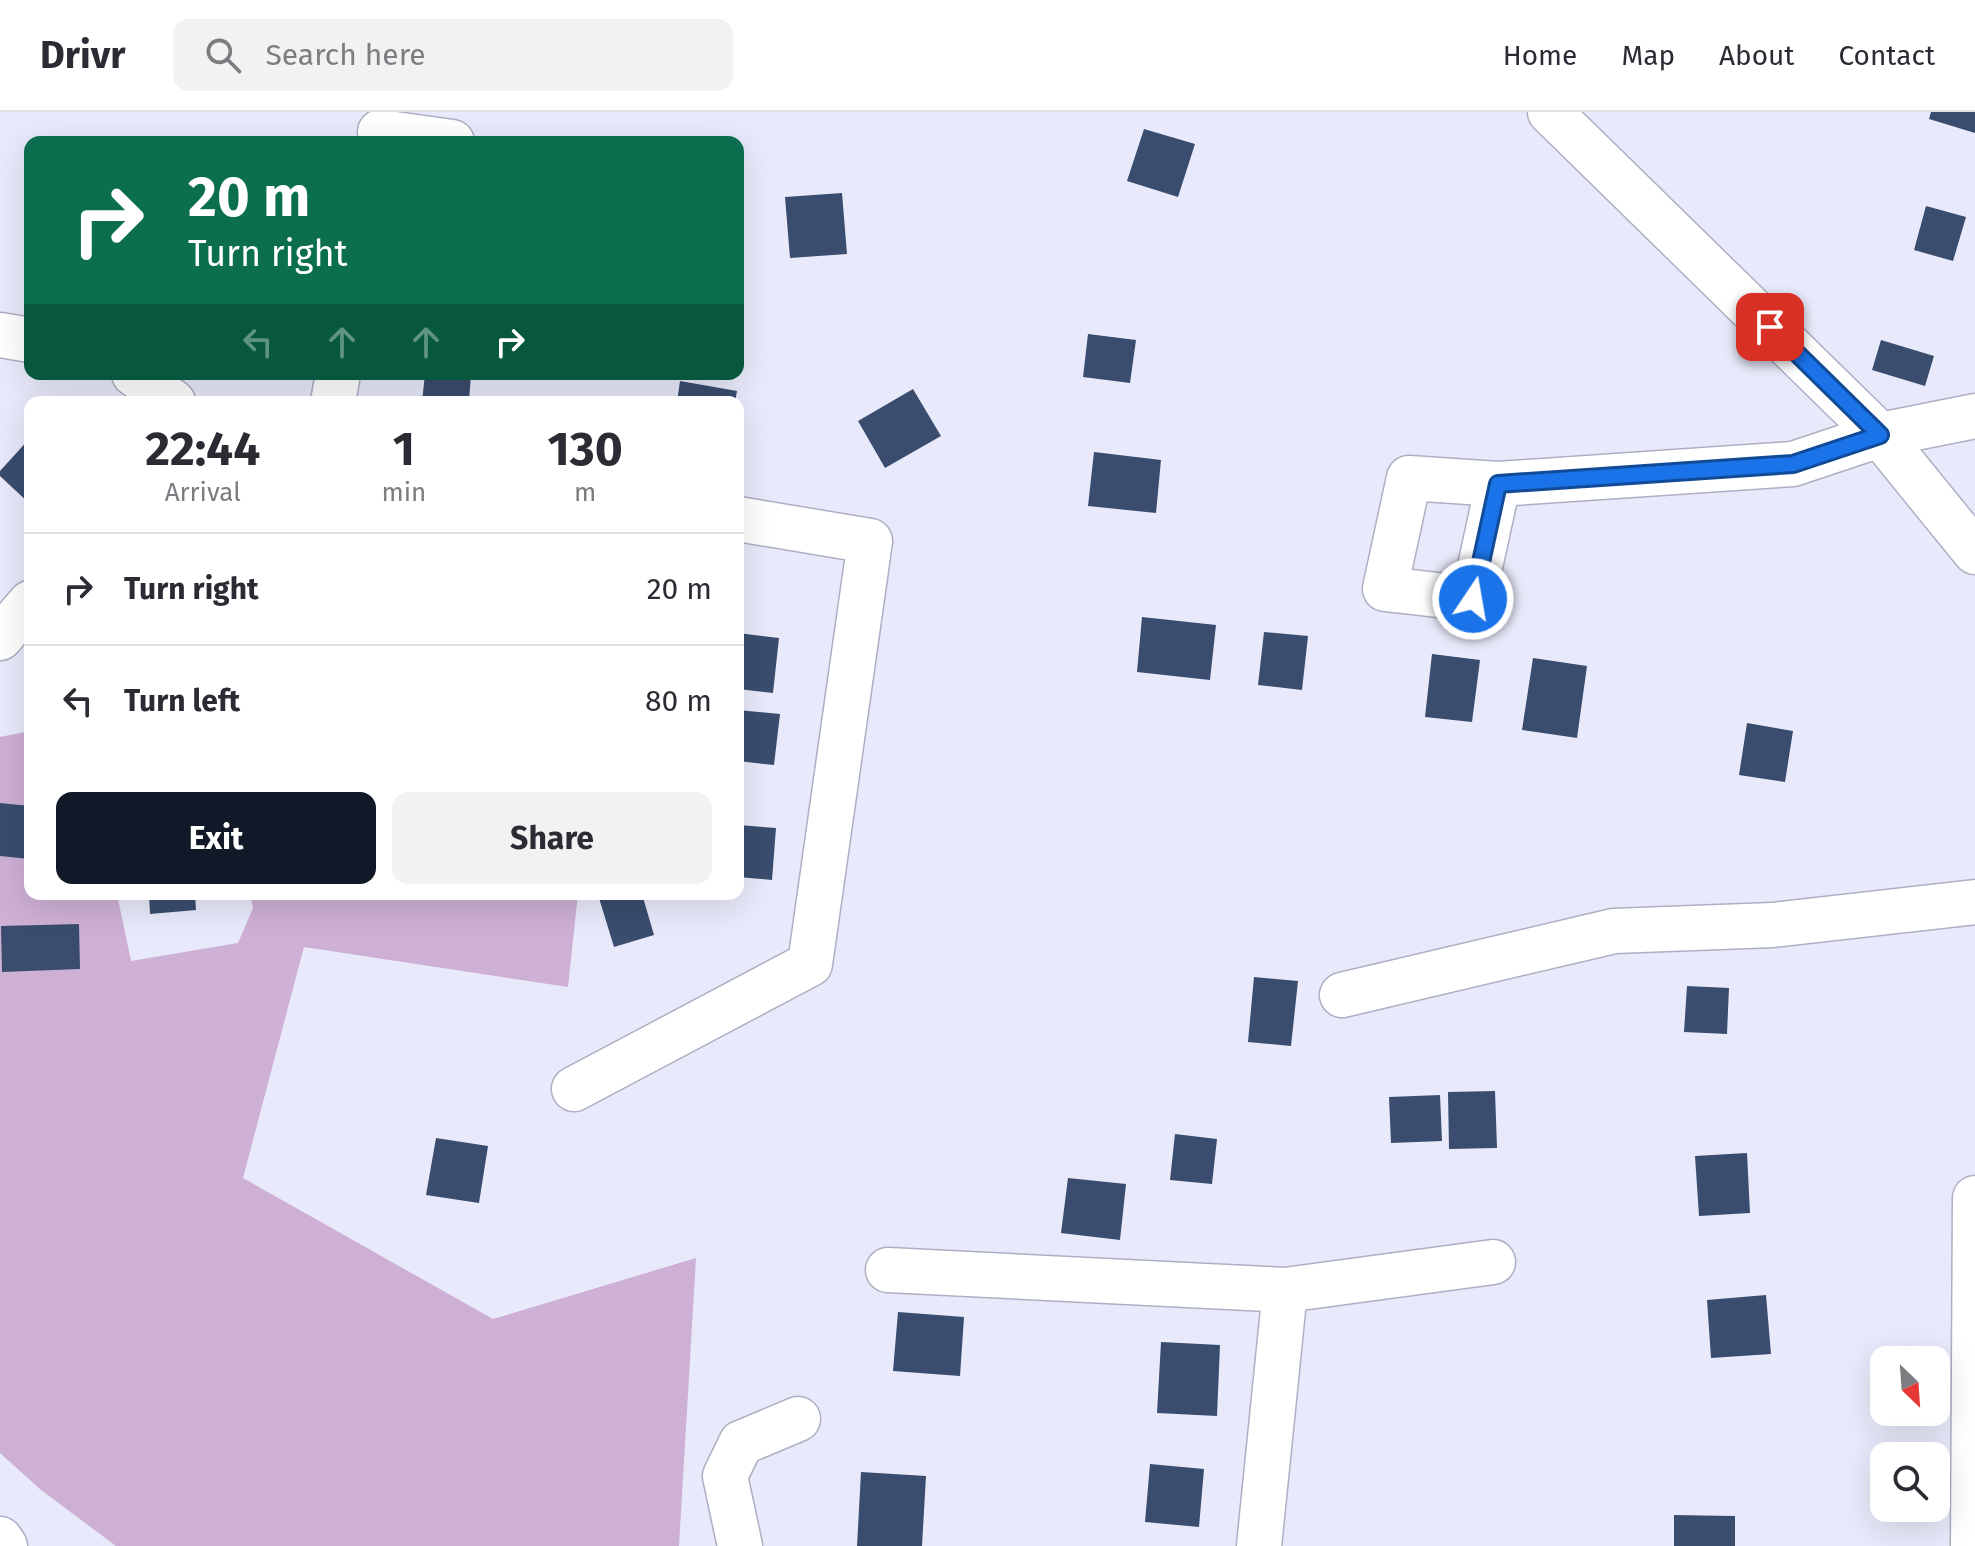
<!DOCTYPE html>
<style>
:root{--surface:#fff;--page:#f2f2f3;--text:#2b2b33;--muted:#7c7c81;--line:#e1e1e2;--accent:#111827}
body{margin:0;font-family:"Fira Sans",sans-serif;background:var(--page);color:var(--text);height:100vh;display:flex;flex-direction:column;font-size:30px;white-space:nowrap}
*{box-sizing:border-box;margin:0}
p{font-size:26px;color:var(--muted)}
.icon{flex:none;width:44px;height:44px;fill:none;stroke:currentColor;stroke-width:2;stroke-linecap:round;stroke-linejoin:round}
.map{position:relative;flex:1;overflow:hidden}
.drawer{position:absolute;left:24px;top:284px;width:720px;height:504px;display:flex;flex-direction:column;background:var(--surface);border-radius:16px;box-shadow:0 8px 32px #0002}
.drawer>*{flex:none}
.hud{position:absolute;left:24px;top:24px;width:720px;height:244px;border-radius:16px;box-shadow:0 8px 32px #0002;background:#0b6e4f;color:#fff;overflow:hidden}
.needle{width:52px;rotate:155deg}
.tools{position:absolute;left:1870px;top:1234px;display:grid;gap:16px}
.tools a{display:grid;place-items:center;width:80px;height:80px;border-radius:16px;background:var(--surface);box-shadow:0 8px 32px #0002;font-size:40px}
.pin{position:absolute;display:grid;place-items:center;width:68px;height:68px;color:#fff;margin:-34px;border-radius:16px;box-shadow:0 4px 12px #0006}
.me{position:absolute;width:88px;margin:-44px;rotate:12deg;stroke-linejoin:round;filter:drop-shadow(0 0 6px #0008)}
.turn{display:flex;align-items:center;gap:28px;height:168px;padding:0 32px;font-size:36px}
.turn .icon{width:104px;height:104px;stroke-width:2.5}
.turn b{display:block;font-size:56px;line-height:68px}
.lanes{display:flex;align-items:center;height:76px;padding:0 32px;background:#0003;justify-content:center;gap:40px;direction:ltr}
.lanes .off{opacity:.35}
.eta{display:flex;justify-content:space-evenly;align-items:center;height:136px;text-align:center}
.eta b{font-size:48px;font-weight:700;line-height:56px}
.cta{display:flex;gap:16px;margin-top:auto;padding:16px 32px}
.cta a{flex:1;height:92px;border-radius:16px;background:var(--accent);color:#fff;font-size:32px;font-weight:700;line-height:92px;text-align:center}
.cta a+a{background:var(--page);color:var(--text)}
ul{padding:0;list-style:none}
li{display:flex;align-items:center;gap:24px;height:112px;padding:0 32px;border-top:2px solid var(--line)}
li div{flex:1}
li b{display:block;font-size:30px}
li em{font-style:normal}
header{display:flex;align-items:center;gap:48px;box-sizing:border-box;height:112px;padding:0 40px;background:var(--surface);border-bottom:2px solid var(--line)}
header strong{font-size:38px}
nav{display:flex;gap:44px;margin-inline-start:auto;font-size:28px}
.search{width:560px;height:72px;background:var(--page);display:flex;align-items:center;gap:20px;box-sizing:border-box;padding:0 28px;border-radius:16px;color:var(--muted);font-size:30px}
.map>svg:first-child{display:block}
</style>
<header>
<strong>Drivr</strong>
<div class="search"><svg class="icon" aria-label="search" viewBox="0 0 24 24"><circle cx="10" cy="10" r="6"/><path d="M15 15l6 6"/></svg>Search here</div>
<nav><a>Home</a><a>Map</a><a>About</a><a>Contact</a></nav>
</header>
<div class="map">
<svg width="1975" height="1434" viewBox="0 0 1975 1434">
<rect width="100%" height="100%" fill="#e8eafb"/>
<!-- forest -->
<path fill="#ceb0d5" d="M30,619V782H117L131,849L238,831L253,796L250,782H578L568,875L304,835L243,1066L493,1207L696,1146L679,1434H116L41,1378L0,1341V625Z"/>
<!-- building -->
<path fill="#3a4d6e" d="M1931,0H1975V21L1929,7Z
M1144,17L1195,32L1178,85L1127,69Z
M842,81L847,142L790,146L785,85Z
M1926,94L1966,105L1953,149L1914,138Z
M1088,222L1136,228L1130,271L1083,265Z
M1881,228L1934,244L1925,274L1872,258Z
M425,262H471L469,290H422Z
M680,269L737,279L735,290H677Z
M913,277L941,324L885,356L858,309Z
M30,326V392L0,364V359Z
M1094,340L1161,348L1156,401L1088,394Z
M1142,505L1216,513L1210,568L1137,560Z
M1264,520L1308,524L1302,578L1258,573Z
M738,521L779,526L773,581L738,577Z
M1432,542L1480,548L1472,610L1425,605Z
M1533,546L1587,554L1577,626L1522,618Z
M738,598L780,602L774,653L738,649Z
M1747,611L1793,619L1785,670L1739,663Z
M0,691L30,694V747L0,744Z
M738,713L776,716L772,768L738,765Z
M149,782H195L196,798L150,802Z
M613,782H642L654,823L614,835L599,786Z
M79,812L80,857L2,860L1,814Z
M1254,865L1298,869L1291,934L1248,930Z
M1687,874L1729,876L1727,922L1684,920Z
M1495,979L1497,1036L1449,1037L1448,980Z
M1440,983L1442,1029L1391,1031L1389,985Z
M1175,1022L1217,1027L1212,1072L1170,1068Z
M436,1026L488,1034L479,1091L426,1083Z
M1747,1041L1750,1101L1699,1104L1695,1044Z
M1068,1066L1126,1072L1120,1128L1061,1121Z
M1766,1183L1771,1242L1711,1246L1707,1188Z
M898,1200L964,1205L960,1264L893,1259Z
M1161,1230L1220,1233L1217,1304L1157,1301Z
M1150,1352L1204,1357L1199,1415L1145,1410Z
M861,1360L926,1364L922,1434H857Z
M1674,1403L1735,1404V1434H1674Z"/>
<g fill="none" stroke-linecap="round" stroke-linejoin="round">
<!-- minor casing -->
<g stroke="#adafc3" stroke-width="47">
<path id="minor" d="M1550,0L1880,323L1975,304
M380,20L452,30
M0,223L30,228
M134,262L173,290
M333,290L338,262
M1498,372L1473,487L1385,477L1409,366L1498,372L1793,352L1880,323L1975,440
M0,526L30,491
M1342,883L1614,819L1773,813L1975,790
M574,977L810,852L870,429L738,407
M888,1158L1285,1178L1259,1434
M1285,1178L1493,1150
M0,1427L5,1434
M740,1434L725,1364L741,1331L798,1307
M1973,1434L1975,1086"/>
</g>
<!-- minor -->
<use href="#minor" stroke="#fff" stroke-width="44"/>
</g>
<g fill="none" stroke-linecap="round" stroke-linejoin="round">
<!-- route casing -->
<g stroke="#114b97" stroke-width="20">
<path id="route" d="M1473,487L1498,372L1793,352L1880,323L1770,215"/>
</g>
<!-- route -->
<use href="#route" stroke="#1a73e8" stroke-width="14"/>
</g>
</svg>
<div class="tools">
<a><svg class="needle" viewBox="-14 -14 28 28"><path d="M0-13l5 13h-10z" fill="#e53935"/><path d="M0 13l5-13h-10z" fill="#7c7c81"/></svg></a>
<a><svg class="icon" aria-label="search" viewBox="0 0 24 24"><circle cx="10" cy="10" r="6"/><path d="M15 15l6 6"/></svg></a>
</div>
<div class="pin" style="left:1770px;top:215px;background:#d93025"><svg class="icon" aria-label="arrive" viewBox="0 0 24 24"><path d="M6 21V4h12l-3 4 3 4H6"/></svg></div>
<svg class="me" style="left:1473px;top:487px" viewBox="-20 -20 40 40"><circle r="17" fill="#1a73e8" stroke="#fff" stroke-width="3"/><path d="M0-11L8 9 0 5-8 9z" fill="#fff"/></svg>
<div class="hud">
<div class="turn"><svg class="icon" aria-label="right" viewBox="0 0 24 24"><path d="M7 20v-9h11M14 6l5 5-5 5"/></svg><div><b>20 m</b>Turn right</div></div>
<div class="lanes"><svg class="icon off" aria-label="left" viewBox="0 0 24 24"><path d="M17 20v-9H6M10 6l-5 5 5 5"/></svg><svg class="icon off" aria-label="ahead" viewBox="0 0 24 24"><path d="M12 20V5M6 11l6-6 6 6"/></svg><svg class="icon off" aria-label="ahead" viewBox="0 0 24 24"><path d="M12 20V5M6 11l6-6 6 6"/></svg><svg class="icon" aria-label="right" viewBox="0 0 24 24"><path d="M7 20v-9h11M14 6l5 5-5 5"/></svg></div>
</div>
<section class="drawer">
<div class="eta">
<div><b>22:44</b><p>Arrival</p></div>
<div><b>1</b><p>min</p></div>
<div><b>130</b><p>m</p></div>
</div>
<ul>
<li><svg class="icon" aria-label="right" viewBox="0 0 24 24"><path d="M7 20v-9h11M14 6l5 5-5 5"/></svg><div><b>Turn right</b></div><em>20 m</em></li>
<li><svg class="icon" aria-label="left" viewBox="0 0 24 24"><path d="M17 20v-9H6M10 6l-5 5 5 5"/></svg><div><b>Turn left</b></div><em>80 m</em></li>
</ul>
<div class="cta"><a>Exit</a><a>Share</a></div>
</section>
</div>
